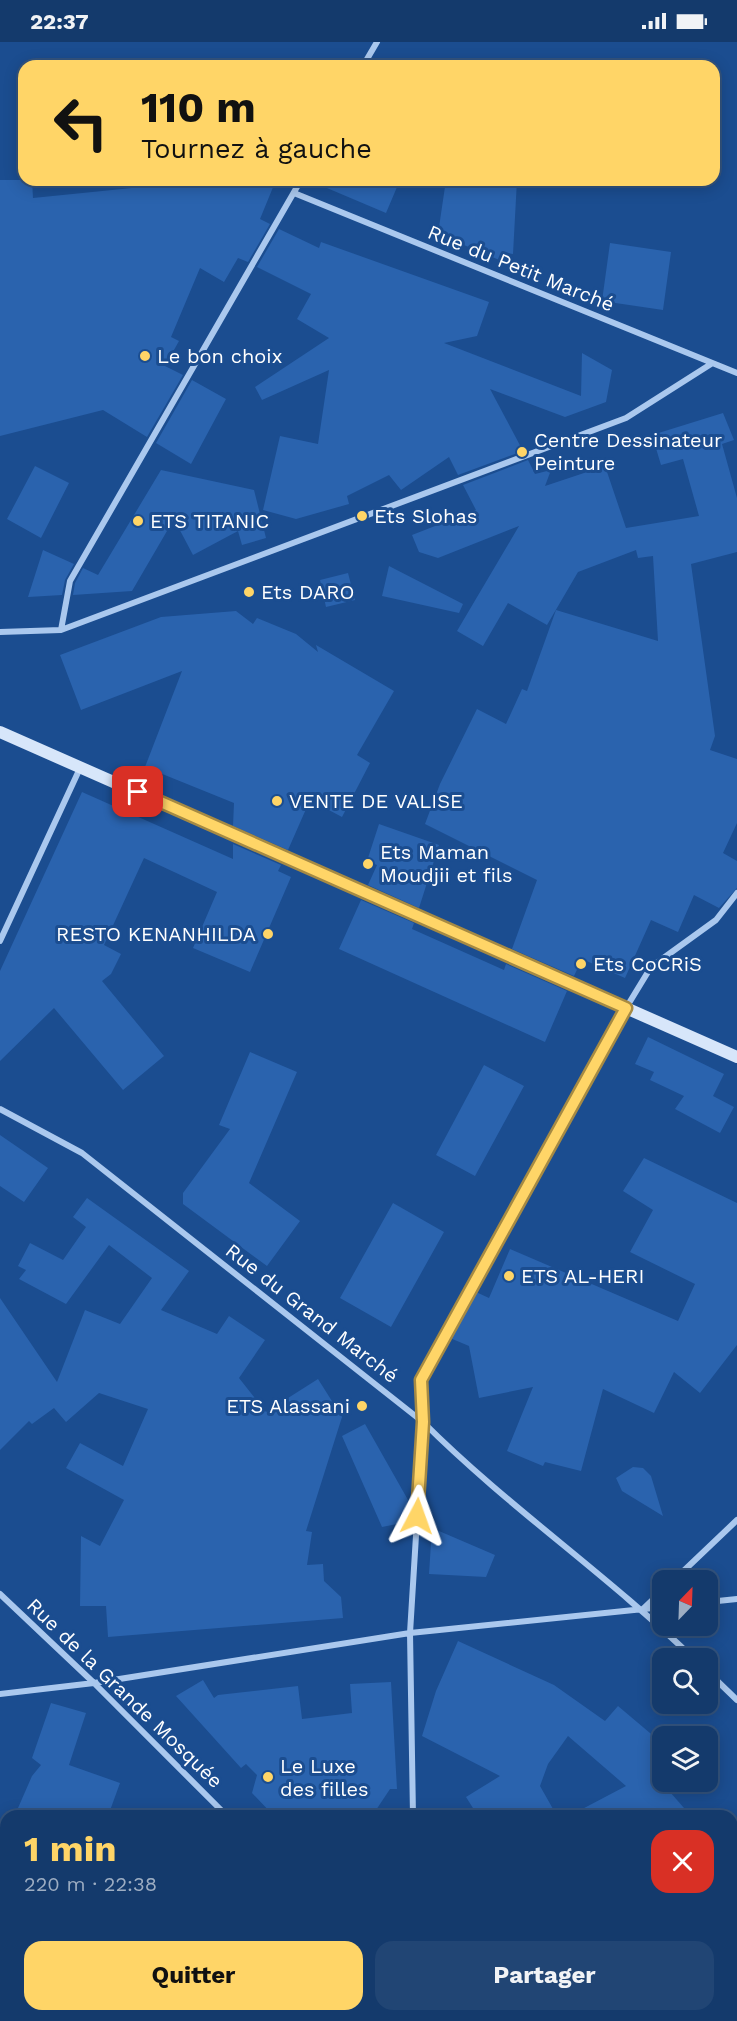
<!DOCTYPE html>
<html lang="fr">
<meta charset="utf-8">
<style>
:root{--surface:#143a6c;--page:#214574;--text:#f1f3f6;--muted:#9dadc2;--line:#33547f;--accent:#ffd567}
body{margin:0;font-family:"Work Sans",sans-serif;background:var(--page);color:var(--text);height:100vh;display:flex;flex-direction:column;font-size:22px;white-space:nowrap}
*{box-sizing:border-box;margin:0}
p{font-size:20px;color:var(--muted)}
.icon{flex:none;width:33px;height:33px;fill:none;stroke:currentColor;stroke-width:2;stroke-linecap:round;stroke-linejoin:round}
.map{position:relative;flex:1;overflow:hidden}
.panel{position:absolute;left:0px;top:1768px;width:738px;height:212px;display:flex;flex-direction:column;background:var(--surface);border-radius:18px 18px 0 0;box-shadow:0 3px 15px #0003,0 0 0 2px var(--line)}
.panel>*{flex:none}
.top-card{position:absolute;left:18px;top:18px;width:702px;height:126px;border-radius:18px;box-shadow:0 3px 15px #0003,0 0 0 2px var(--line);background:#ffd567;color:#111;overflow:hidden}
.needle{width:39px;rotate:23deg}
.buttons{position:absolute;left:652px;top:1528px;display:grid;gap:12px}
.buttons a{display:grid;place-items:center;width:66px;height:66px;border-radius:12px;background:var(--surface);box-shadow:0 3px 15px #0003,0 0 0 2px var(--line);font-size:30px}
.pin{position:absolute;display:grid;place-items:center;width:51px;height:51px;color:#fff;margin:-26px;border-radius:12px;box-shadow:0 3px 9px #0006}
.me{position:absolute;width:66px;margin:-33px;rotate:4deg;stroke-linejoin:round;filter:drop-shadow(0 0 4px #0008)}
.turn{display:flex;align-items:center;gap:21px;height:126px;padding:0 24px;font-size:27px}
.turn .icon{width:78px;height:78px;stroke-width:2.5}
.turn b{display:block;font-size:42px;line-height:51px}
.round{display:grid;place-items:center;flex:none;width:63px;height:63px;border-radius:18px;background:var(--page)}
.overview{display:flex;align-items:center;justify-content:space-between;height:102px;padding:0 24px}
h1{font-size:36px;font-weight:700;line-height:45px;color:var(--accent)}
.button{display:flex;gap:12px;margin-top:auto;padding:12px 24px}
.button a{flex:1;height:69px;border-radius:18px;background:var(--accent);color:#111;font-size:24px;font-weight:700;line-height:69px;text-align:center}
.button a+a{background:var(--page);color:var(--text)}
.status{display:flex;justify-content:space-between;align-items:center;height:42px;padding:0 30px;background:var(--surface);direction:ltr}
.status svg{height:16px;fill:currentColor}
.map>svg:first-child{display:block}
</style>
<div class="status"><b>22:37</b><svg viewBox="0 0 49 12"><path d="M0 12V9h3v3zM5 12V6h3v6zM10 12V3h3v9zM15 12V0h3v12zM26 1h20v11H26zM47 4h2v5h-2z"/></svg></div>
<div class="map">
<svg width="737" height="1979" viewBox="0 0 737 1979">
<rect width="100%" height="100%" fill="#1b4d90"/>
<!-- building -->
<path fill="#2a63ae" d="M0,138H32L33,156L211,138H276L260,177L270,182L248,220L238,216L224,240L200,226L171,295L179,299L165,324L183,333L147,395L103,368L0,394Z
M308,138H400L386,171Z
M446,138H517L513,212L507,211L504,220L438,192Z
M279,187L319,206L321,200L489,260L477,294L444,301L581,354L582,311L612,328L606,360L565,375L490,347L523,409L458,433L449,415L401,448L389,433L347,454L349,462L296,477L263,468L280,394L318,402L329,328L262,358L255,345L329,296L297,277L311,252L257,225Z
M610,201L671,210L663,268L602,259Z
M192,338L226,357L191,422L156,401Z
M723,371L734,398L722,402L737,456V510L691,522L715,694L710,708L737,717V781L723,811L737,819V846L719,866L694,853L678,890L651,878L625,936L582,917L574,934L512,907L537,838L425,782L440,742L477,667L506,682L522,647L527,649L556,568L658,599L653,514L638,516L636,508L578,530L547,583L508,561L483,604L457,589L519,484L438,516L419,510L412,493L476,468L463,443L528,418L535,432L551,428L545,444L605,424L626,486L699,474L683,417L661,423L652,393Z
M35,424L69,441L41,496L7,477Z
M161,428L254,448L266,496L242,503L238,489L193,513L174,477L132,549L73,553L75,541L83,526L98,533Z
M43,508L74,522L65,538L62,553L28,555Z
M389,524L463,562L459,571L382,554Z
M348,531L355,558L326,565L320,538Z
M236,569L253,582L257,576L296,592L318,610L316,603L394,649L357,713L370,721L342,775L310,758L288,808L233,784L234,761L145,725L182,629L81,668L60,613L161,575Z
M82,750L233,817V802L281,823L278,829L291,835L250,930L193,906L217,850L144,816L104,903L121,912L111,932L102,939L164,1014L123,1048L54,966L0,1019V929Z
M379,782L439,803L419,866L368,843L377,823L367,819Z
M361,858L414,881L412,887L504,928L506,922L567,949L545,1000L339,907Z
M648,995L724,1032L713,1054L734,1065L720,1091L675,1067L684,1054L650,1038L654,1030L635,1022Z
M250,1010L297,1030L249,1141L300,1179L267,1224L183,1162V1151L230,1087L219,1083Z
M484,1023L524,1044L475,1134L436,1113Z
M0,1093L48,1126L24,1160L0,1144Z
M644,1116L737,1161V1303L700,1351L674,1330L654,1371L603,1347L581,1429L545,1420L543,1424L507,1409L533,1345L479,1356L469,1304L450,1296L476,1250L489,1256L510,1207L678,1279L695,1242L630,1210L653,1168L623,1149Z
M87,1156L189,1229L161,1268L217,1292L229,1274L265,1298L239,1336L266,1370L318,1337L342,1375L306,1489L312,1490L307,1523L323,1522L324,1539L341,1555L343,1576L108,1595L106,1564H80L81,1494L100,1504L124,1458L66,1426L80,1401L123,1424L148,1367L99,1351L66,1380L54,1366L32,1382L29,1379L0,1408V1256L57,1340L85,1268L120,1282L152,1236L109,1203L66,1262L19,1237L26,1228L18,1224L30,1201L63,1218L86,1185L73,1175Z
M393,1161L444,1190L391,1285L340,1256Z
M365,1382L412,1465V1479L382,1485L342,1394Z
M633,1425L643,1426L651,1434L663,1474L622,1449L616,1436Z
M432,1486L495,1513L486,1535L429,1532Z
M458,1599L554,1643L605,1679L618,1664L663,1702V1742L691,1774H569L626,1744L568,1694L548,1722L540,1744L557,1774H478L466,1755L500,1734L422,1694L436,1649Z
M203,1638L214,1656L218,1653L298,1644L302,1677L352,1671L350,1642L391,1640L397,1747H390L372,1774H274L252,1751L257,1733L246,1722L241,1726L176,1654Z
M51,1661L86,1671L69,1723L120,1741L108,1774H37L18,1766L32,1734L41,1723L32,1716Z"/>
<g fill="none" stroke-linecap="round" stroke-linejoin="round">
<!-- minor -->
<path stroke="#aac8ee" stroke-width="6" d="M363,24L377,0
M294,151L737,331
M61,588L626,376L711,322
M0,590L61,588L70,539L301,138
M0,899L81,724
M0,1067L82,1111L423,1380C508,1465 608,1533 694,1617
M673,1539L737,1478
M0,1552L94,1641L227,1774
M708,1560L737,1557
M643,1567L663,1548
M708,1630L737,1658
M0,1652L94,1641L410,1591L663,1565
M413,1774L410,1591L423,1380L421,1338L626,966L651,925L716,878L737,851
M732,1907H737
M427,1974L432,1979
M354,1979L371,1974
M412,1979V1974"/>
<!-- secondary -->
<path stroke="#d7e6fa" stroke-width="12" d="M0,690L737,1015"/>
</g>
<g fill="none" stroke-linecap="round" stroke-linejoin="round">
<!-- route casing -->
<g stroke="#a68a43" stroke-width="15">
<path id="route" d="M138,750L626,966L421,1338L423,1380L417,1474"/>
</g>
<!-- route -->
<use href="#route" stroke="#ffd567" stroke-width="10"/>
</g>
<!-- markers -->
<g fill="#ffd567" stroke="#1b4d90" stroke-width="2">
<circle cx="145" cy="314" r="6"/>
<circle cx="522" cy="410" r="6"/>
<circle cx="362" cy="474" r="6"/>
<circle cx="138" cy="479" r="6"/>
<circle cx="249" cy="550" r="6"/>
<circle cx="277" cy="759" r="6"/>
<circle cx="368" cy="822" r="6"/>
<circle cx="268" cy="892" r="6"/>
<circle cx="581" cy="922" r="6"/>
<circle cx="509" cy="1234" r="6"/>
<circle cx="362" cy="1364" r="6"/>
<circle cx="268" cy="1735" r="6"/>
</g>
<g text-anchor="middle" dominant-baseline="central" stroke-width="6" stroke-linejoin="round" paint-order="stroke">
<!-- street labels -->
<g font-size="20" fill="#fff" stroke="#1b4d90">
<text transform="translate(521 226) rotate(22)">Rue du Petit Marché</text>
<text transform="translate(312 1271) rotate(38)">Rue du Grand Marché</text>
<text transform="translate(125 1651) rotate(44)">Rue de la Grande Mosquée</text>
</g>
<!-- poi labels -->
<g font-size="20" fill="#fff" stroke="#1b4d90" text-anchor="start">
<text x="157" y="314">Le bon choix</text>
<text x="534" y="398">Centre Dessinateur<tspan x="534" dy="23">Peinture</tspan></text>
<text x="374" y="474">Ets Slohas</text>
<text x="150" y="479">ETS TITANIC</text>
<text x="261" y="550">Ets DARO</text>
<text x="289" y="759">VENTE DE VALISE</text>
<text x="380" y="810">Ets Maman<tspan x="380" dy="23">Moudjii et fils</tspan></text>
<text x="256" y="892" text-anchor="end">RESTO KENANHILDA</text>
<text x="593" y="922">Ets CoCRiS</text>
<text x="521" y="1234">ETS AL-HERI</text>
<text x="350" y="1364" text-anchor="end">ETS Alassani</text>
<text x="280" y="1724">Le Luxe<tspan x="280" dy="23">des filles</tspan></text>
</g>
</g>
</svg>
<div class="buttons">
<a><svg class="needle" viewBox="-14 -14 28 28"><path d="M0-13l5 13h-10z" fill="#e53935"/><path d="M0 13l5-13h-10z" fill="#9dadc2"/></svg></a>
<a><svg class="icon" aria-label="search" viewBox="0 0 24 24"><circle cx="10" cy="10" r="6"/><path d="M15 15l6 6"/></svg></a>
<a><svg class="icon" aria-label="layers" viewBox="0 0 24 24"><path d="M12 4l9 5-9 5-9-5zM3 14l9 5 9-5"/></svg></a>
</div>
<div class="pin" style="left:138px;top:750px;background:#d93025"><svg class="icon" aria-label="arrive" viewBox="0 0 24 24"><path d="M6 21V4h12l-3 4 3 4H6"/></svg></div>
<svg class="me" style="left:417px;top:1474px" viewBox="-20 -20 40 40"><path d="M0-17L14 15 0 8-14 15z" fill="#ffd567" stroke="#fff" stroke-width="4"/></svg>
<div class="top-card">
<div class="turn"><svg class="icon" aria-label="left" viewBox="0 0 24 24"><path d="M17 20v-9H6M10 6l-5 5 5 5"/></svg><div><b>110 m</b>Tournez à gauche</div></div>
</div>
<section class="panel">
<div class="overview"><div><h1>1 min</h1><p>220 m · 22:38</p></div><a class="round" style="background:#d93025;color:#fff"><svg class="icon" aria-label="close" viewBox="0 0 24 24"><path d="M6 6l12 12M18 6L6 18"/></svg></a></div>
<div class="button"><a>Quitter</a><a>Partager</a></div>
</section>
</div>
